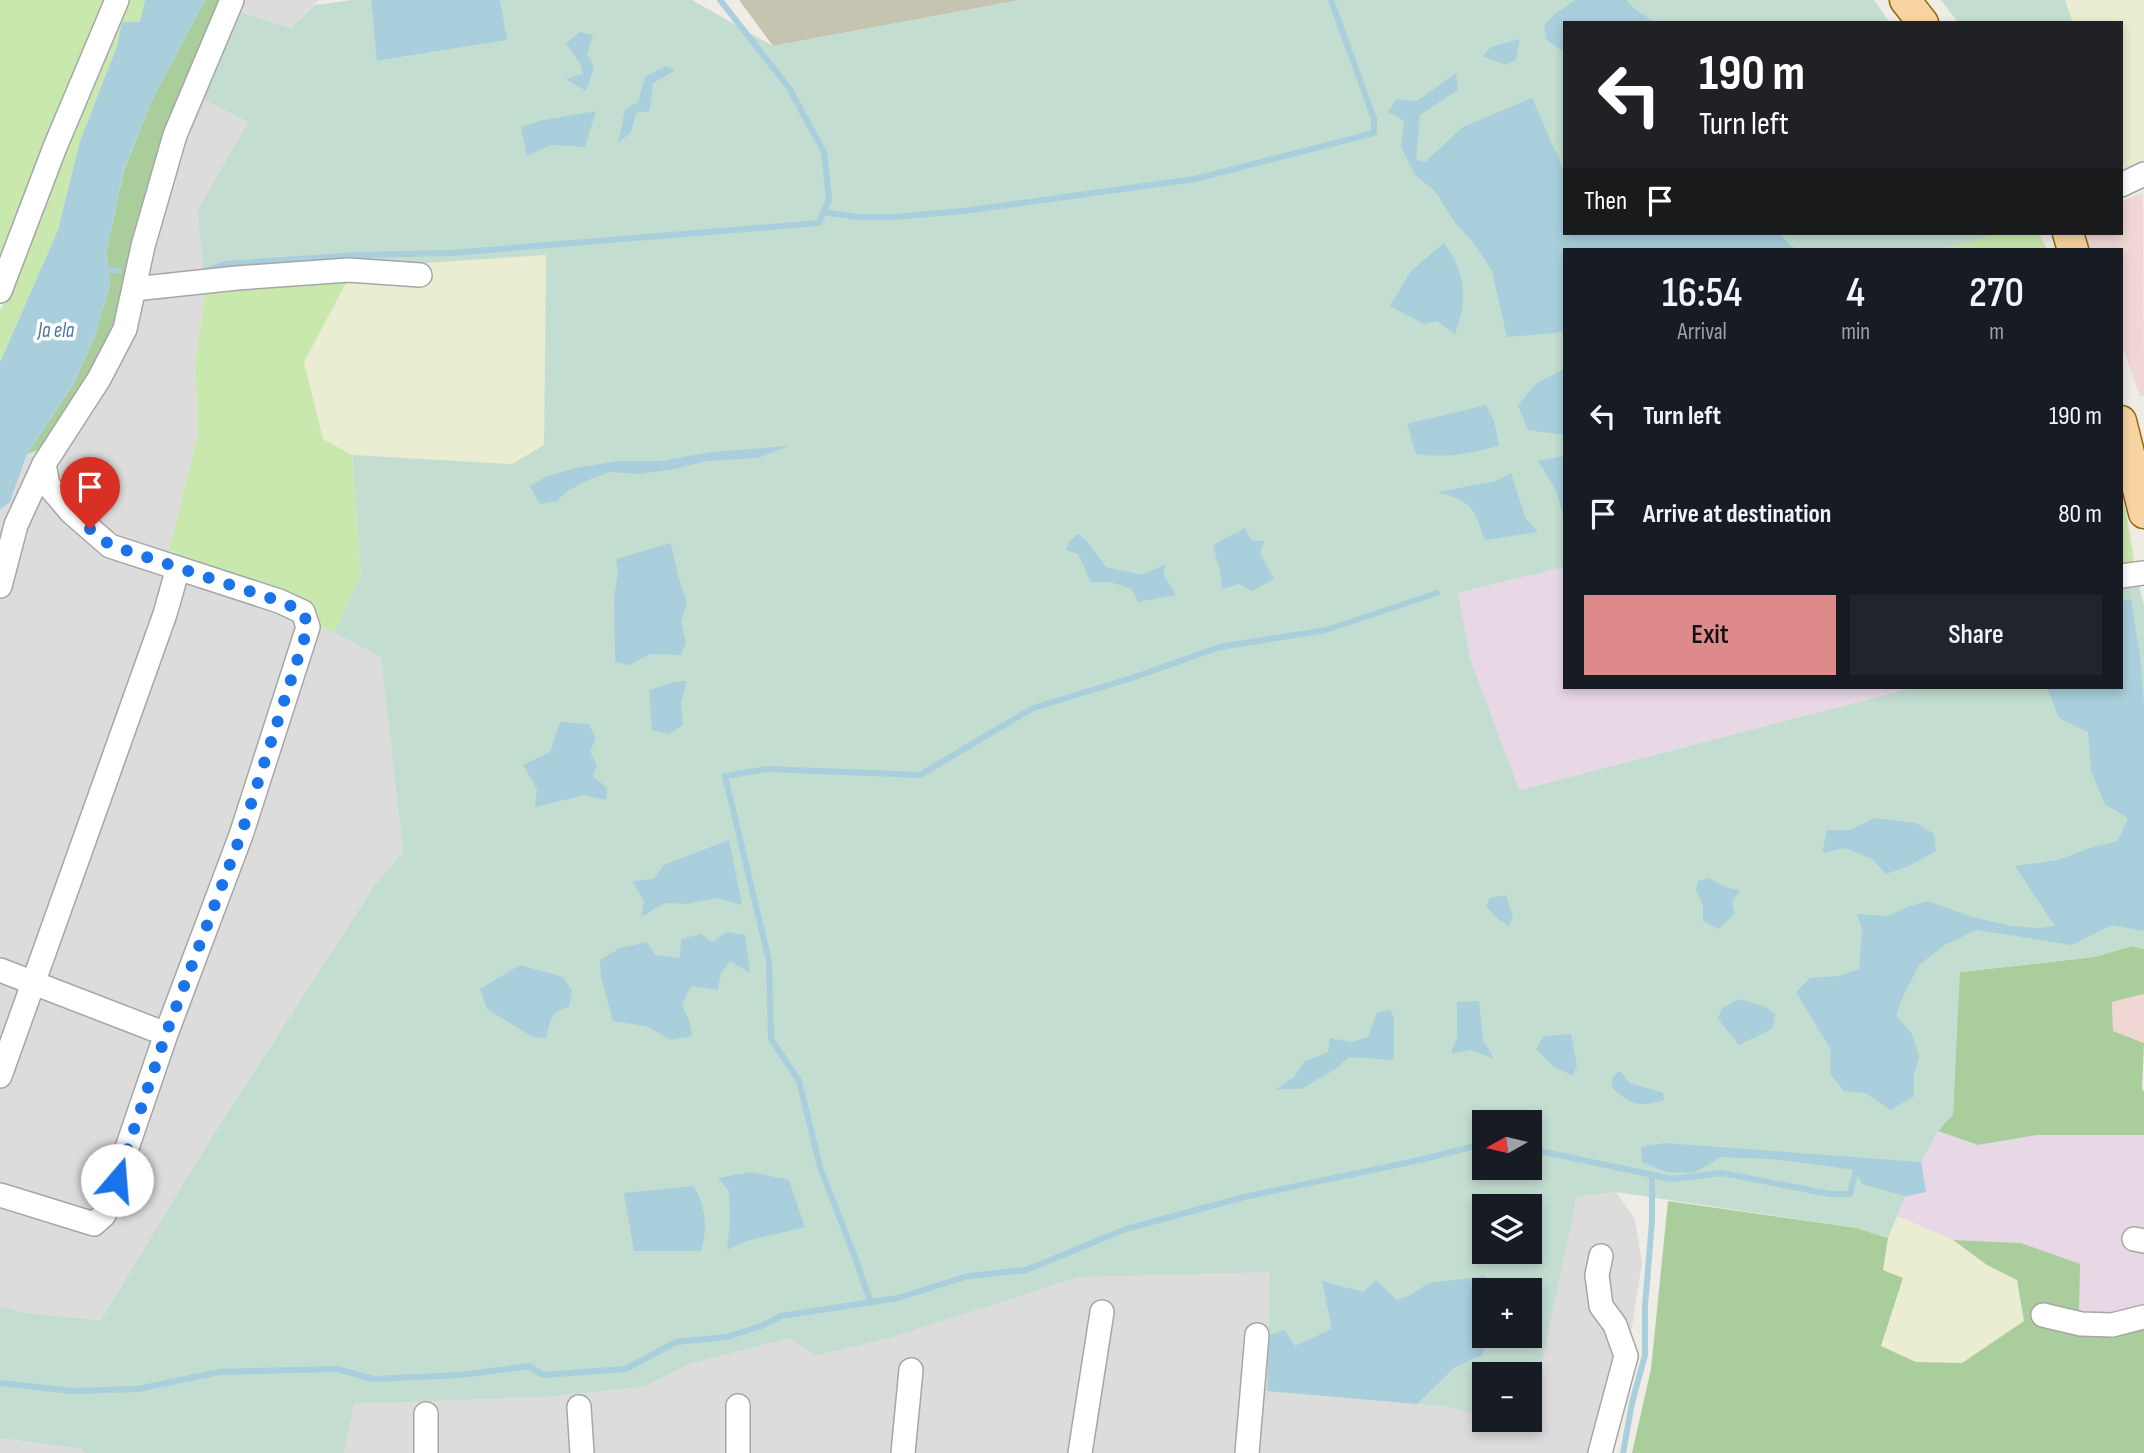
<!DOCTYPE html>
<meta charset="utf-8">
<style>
:root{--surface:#171b24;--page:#20242c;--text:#f1f3f6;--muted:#9ea1a6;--accent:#de8a8a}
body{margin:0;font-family:"Sofia Sans Condensed",sans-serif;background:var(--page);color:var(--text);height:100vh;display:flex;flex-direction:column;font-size:26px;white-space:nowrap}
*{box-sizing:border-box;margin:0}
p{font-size:23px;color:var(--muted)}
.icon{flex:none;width:38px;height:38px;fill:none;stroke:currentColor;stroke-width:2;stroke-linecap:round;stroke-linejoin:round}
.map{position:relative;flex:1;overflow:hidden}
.details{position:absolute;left:1563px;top:248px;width:560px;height:441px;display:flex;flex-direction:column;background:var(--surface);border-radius:0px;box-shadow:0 4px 10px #0003}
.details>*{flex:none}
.hud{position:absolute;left:1563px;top:21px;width:560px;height:214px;border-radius:0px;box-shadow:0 4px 10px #0003;background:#202124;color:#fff;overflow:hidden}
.needle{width:46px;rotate:262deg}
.controls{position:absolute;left:1472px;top:1110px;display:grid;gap:14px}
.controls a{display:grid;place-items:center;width:70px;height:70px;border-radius:0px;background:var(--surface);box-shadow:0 4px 10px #0003;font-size:35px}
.pin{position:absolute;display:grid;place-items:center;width:60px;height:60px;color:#fff;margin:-72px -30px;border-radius:50% 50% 50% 0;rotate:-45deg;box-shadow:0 0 7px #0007}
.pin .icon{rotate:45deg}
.me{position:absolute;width:77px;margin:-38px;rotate:18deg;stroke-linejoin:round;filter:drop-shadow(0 0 5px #0008)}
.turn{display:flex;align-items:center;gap:24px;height:147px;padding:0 21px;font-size:32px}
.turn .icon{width:91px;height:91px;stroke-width:2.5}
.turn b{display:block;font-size:49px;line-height:60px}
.then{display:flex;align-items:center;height:66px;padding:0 21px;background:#0003;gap:14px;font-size:26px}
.eta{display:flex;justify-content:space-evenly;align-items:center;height:119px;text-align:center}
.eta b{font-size:42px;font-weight:600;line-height:49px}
.button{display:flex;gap:14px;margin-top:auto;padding:14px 21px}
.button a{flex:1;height:80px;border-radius:0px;background:var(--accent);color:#111;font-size:28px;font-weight:600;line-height:80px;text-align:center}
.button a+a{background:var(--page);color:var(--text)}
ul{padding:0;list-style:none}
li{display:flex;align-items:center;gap:21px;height:98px;padding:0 21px}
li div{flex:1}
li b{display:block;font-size:26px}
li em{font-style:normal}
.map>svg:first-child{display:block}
</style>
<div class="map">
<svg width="2144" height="1453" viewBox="0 0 2144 1453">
<rect width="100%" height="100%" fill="#efece6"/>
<!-- residential -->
<path fill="#dddcdc" d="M243,0H319L291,28L238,11Z
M202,99L248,122L199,210L205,293L195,363L198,432L169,550L381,657L403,852L376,883L203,1151L101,1320L26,1313L0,1306V510L10,502L27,454L68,440L172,168Z
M1616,1192L1635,1219L1642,1263L1632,1327L1591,1453H344L353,1404L547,1397L643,1387L690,1364L790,1338L817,1356L890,1338L1094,1272H1270L1268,1391L1450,1407L1484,1417V1419H1492L1528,1430L1577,1197Z
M0,1438L81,1449L86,1453H0Z"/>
<!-- commercial -->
<path fill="#f0d7d6" d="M2143,193L2144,396H2140L2121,343V250H2088L2082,233H2121V202Z
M2144,994V1043L2113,1031L2112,1002Z"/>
<!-- industrial -->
<path fill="#e8d8e5" d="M1564,567V688H1912L1518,790L1470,658L1457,593Z
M1938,1131L1978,1145L2037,1135H2144V1321L2079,1315L2021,1243L1953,1240L1897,1216L1905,1196L1926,1192L1921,1162Z"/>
<!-- construction -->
<path fill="#c4c4b1" d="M739,0H1021L773,46Z"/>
<!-- farmland -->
<path fill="#ebedd2" d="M2065,0H2144V159L2124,168L2121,160V23H2073Z
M546,255L544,446L513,464L466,462L352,455L323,439L304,362L358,261L395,265Z
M1897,1216L1953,1240L1987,1265L2017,1280L2024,1321L1962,1364L1916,1362L1881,1347L1903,1279L1883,1270L1888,1238Z"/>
<!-- grass -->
<path fill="#c9e8ae" d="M0,0H111L0,264Z
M125,0H145L141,22L122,23L117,46L80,141L58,230L0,362V311L20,269Z
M2001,233H2038L2048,250H1941Z
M358,261L304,362L323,439L352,455L361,576L334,633L169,550L198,432L195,363L205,293Z
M2121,484L2137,577L2121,581Z"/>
<!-- forest -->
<path fill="#aacd9c" d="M205,0H226L114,332L47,447L27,454L73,385L94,338L110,284L106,252L124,170L152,100Z
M2132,946L2144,949V994L2112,1002L2113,1031L2144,1043L2142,1088L2144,1092V1135H2037L1978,1145L1938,1131L1953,1114L1959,972L2094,957Z
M1668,1201L1857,1228L1888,1238L1883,1270L1903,1278L1881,1346L1916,1362L1962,1363L2024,1321L2017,1280L1987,1265L1953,1240L2021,1243L2080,1264L2079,1315L2144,1321V1453H1632L1651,1369Z"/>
<!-- wetland -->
<path fill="#c3ddd1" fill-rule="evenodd" d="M352,0H371L378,61L506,40L500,0H692L773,46L1021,0H1874L1890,23H1564V233H2001L1941,250H1564V567L1458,593L1470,658L1519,790L1912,688H2121V581L2137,577L2144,606V949L2132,946L2094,957L1960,972L1953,1114L1938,1131L1921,1162L1926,1192L1905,1197L1888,1238L1857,1228L1616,1192L1577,1197L1528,1430L1492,1419H1530V1374H1484V1417L1450,1407L1267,1391L1270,1272L1079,1277L890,1338L816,1356L790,1338L690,1364L643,1387L547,1397L354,1404L344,1453H86L81,1449L0,1438V1306L26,1313L101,1320L203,1151L376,883L403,852L381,657L334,633L361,576L352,455L512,464L544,445L546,255L395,265L358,261L205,293L198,210L248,122L202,99L238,11L291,28L315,5ZM1484,1122H1530V1167H1484ZM1484,1206H1530V1251H1484ZM1484,1290H1530V1335H1484Z
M1941,0H2065L2073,23H1958Z"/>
<!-- water -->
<path fill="#a8cfdb" d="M145,0H205L152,100L124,169L106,252L110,284L94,338L73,385L27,454L10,502L0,510V362L58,230L80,141L117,46L122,22H140Z
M371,0H500L507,40L377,61Z
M1575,0H1626L1636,10L1656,23H1564V52H1563L1547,40L1544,25L1555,14Z
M580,32L593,35L587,54L594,67L586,91L566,79L583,74L581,65L566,43Z
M1520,39L1516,60L1506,65L1483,56L1491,47Z
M665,66L675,70L652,84V95L649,111L636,113L631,132L618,143L625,110L638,102L645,77Z
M1456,73L1458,90L1420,115L1416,160L1425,162L1463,127L1532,98L1564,171V233H1778L1796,250H1564V330L1556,333L1507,337L1492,271L1473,242L1456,224L1435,191L1415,175L1401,147L1404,121L1388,112L1397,99L1417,101Z
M596,111L585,147L551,145L527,156L521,127L543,120Z
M1444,243C1466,273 1468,299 1455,334L1437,321L1424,324L1390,306L1411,271Z
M1564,369V435L1528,430L1518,405L1537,383Z
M1486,405L1494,421L1499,446C1469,453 1447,459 1416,454L1407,424Z
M789,446L758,458L707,461L675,469L639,474L610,472L588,480L566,492L557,501L540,504L530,486L546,477L575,468L617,461H661L712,452Z
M1564,456V518L1556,490L1538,461Z
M1511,473L1526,519L1538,532L1485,540C1472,505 1473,503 1438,492L1496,481Z
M1245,528L1252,541H1264L1260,553L1274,579L1252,591L1239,584L1222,589L1220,571L1213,545Z
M1078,534L1087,541L1106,567L1142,575L1166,564L1163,574L1176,595L1138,602L1132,589L1110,582H1091L1078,554L1066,550L1069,541Z
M671,543L677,572L687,603L681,621L686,643L681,655L650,654L630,665L615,662L614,597L618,573L616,559Z
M2131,599L2140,656L2144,704V931L2112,925L2072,945L1977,930L1946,944L1919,965L1903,996L1896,1016L1912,1034L1919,1057L1914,1074V1096L1891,1110L1865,1093L1844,1091L1830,1074L1831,1050L1796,992L1810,978L1838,976L1859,969L1862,929L1857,914L1887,916L1910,906L1928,901L1972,917L2012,926L2039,928L2055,926L2015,866L2058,860L2087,849L2118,841L2128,818L2105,804L2091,771L2088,732L2059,718L2047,688H2121V601Z
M687,681L681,703L683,725L669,734L652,730L649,690L673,682Z
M560,722L589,724L596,738L590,751L597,765L593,776L607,788L606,800L584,795L535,807L537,789L523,765L550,752Z
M1874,818L1916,823L1934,834L1936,851L1909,866L1886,874L1872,859L1845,848L1822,853L1827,830H1850Z
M729,840L742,905L716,898L686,904L665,903L641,917L644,901L632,881L653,879L664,865Z
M1709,878L1725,887L1740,890L1732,902L1734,914L1719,929L1703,921V905L1696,890L1698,881Z
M1506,895L1513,917L1509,926L1499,920L1486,906L1490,898Z
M727,932L745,935L750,973L730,961L721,973L718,990L691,986L682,1005L689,1020L692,1036L670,1040L649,1027L613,1021L601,978L600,960L620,948L647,942L655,955L680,958L681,939L701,934L712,942Z
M520,965L563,977L572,991L569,1007C550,1010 550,1022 546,1038L533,1037L487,1009L480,989Z
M1740,999L1764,1006L1775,1014L1772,1029L1739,1045L1718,1019L1722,1008Z
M1479,1001L1483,1040L1494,1059L1472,1050L1451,1053L1457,1038V1002Z
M1390,1010L1394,1017V1060L1349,1057L1337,1068L1301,1089H1276L1294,1077L1304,1062L1328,1052L1330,1038L1351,1042L1368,1037L1377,1012Z
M1571,1034L1577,1065L1573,1076L1553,1066L1536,1049L1543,1036Z
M1620,1071L1630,1083L1663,1093L1664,1100C1638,1107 1632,1106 1612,1088V1077Z
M1665,1143L1921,1162L1926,1192L1905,1196L1862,1184L1856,1170L1772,1159L1721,1157L1694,1173L1666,1172L1642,1162L1641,1147Z
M751,1172L789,1180L805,1227L746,1241L727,1250L730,1221L729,1191L718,1178Z
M694,1186C706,1210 708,1225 701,1251H634L624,1193Z
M1485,1276L1488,1290H1484V1335H1490L1482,1355L1455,1367L1417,1404L1267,1391L1269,1335L1285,1330L1295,1346L1332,1329L1322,1281L1363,1292L1376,1280L1397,1300L1409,1296L1429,1283Z"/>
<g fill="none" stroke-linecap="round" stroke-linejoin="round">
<!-- stream -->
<path stroke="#a8cfdb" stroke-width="6" d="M823,212L857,217H893L963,211L1195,179L1374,133V119L1331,0
M100,269L119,271
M203,272L225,264L358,255L451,253L819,223L829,199L824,152L789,88L720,0
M1530,1149L1672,1179L1722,1173L1830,1194H1850L1856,1170
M871,1303L856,1260L820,1167L799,1081L771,1039L769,961L725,776L767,769L920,775L1033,708L1132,678L1220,647L1326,630L1437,593
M0,1383L72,1391L138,1389L219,1372L337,1369L373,1379L461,1375L529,1366L543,1375L626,1369L676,1342L727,1337L761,1326L781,1316L898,1298L968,1276L1026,1270L1126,1229L1244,1197L1420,1160L1475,1146H1484
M1623,1453L1632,1403L1645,1355V1306L1652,1221V1175"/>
<!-- minor casing -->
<g stroke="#a6a6a6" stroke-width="26">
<path id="minor" d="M2121,185L2144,174
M134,289L237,278L349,270L420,275
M0,291L55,147L117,0
M2121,576L2144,573
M0,586L16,525L44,464L99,379L125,329L143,246L175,135L232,0
M0,970L166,1034
M0,1076L165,614L178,568
M0,1195L94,1224L104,1215L166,1034L241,835L308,627L303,612L279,601L110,546L71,512L48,485L44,464
M2134,1239L2144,1241
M2043,1315L2081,1324L2112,1325L2144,1317
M579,1407L582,1453
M426,1414V1453
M738,1453V1406
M903,1453L911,1370
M1080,1453L1102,1312
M1247,1453L1257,1335
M1600,1453L1626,1356L1615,1325L1601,1306L1597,1275L1601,1256"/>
</g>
<!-- major casing -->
<g stroke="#956706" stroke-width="33">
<path id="major" d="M1905,0L1923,23
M2068,233L2073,250
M2121,421L2144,513"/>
</g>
<!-- minor -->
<use href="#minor" stroke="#fff" stroke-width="23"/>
<!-- major -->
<use href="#major" stroke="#f8d4a2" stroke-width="30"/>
</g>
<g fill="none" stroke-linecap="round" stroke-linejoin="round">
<!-- route -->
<path stroke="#1a73e8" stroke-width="12" stroke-dasharray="0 21.6" d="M90,529L110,545L279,601L303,611L308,627L241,835L166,1034L117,1180"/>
</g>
<g text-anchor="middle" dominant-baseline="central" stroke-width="7" stroke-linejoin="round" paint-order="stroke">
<!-- water labels -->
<g font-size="21" font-style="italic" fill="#4b77a4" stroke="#fff">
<text x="56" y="330">Ja ela</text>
</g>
</g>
</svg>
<div class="controls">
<a><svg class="needle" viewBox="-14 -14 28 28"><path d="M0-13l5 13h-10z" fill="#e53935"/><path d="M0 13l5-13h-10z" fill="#9ea1a6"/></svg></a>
<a><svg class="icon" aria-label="layers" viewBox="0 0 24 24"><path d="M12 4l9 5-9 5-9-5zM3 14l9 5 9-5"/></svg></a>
<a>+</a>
<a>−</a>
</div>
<div class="pin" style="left:90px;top:529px;background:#d93025"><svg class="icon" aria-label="arrive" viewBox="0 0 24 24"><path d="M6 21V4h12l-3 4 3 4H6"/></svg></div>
<svg class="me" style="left:117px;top:1180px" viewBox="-20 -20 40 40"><circle r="19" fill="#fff"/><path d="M0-13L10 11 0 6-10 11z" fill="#1a73e8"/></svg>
<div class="hud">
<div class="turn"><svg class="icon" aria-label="left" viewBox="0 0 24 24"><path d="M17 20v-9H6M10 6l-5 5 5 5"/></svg><div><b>190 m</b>Turn left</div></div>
<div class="then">Then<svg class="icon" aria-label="arrive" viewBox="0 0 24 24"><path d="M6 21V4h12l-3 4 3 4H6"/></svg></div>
</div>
<section class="details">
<div class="eta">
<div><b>16:54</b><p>Arrival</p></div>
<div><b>4</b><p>min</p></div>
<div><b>270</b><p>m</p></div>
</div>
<ul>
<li><svg class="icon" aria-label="left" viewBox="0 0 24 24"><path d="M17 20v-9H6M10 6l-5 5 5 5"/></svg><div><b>Turn left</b></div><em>190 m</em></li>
<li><svg class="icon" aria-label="arrive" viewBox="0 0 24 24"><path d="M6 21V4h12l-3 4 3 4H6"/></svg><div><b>Arrive at destination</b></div><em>80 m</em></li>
</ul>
<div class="button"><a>Exit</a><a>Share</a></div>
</section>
</div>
